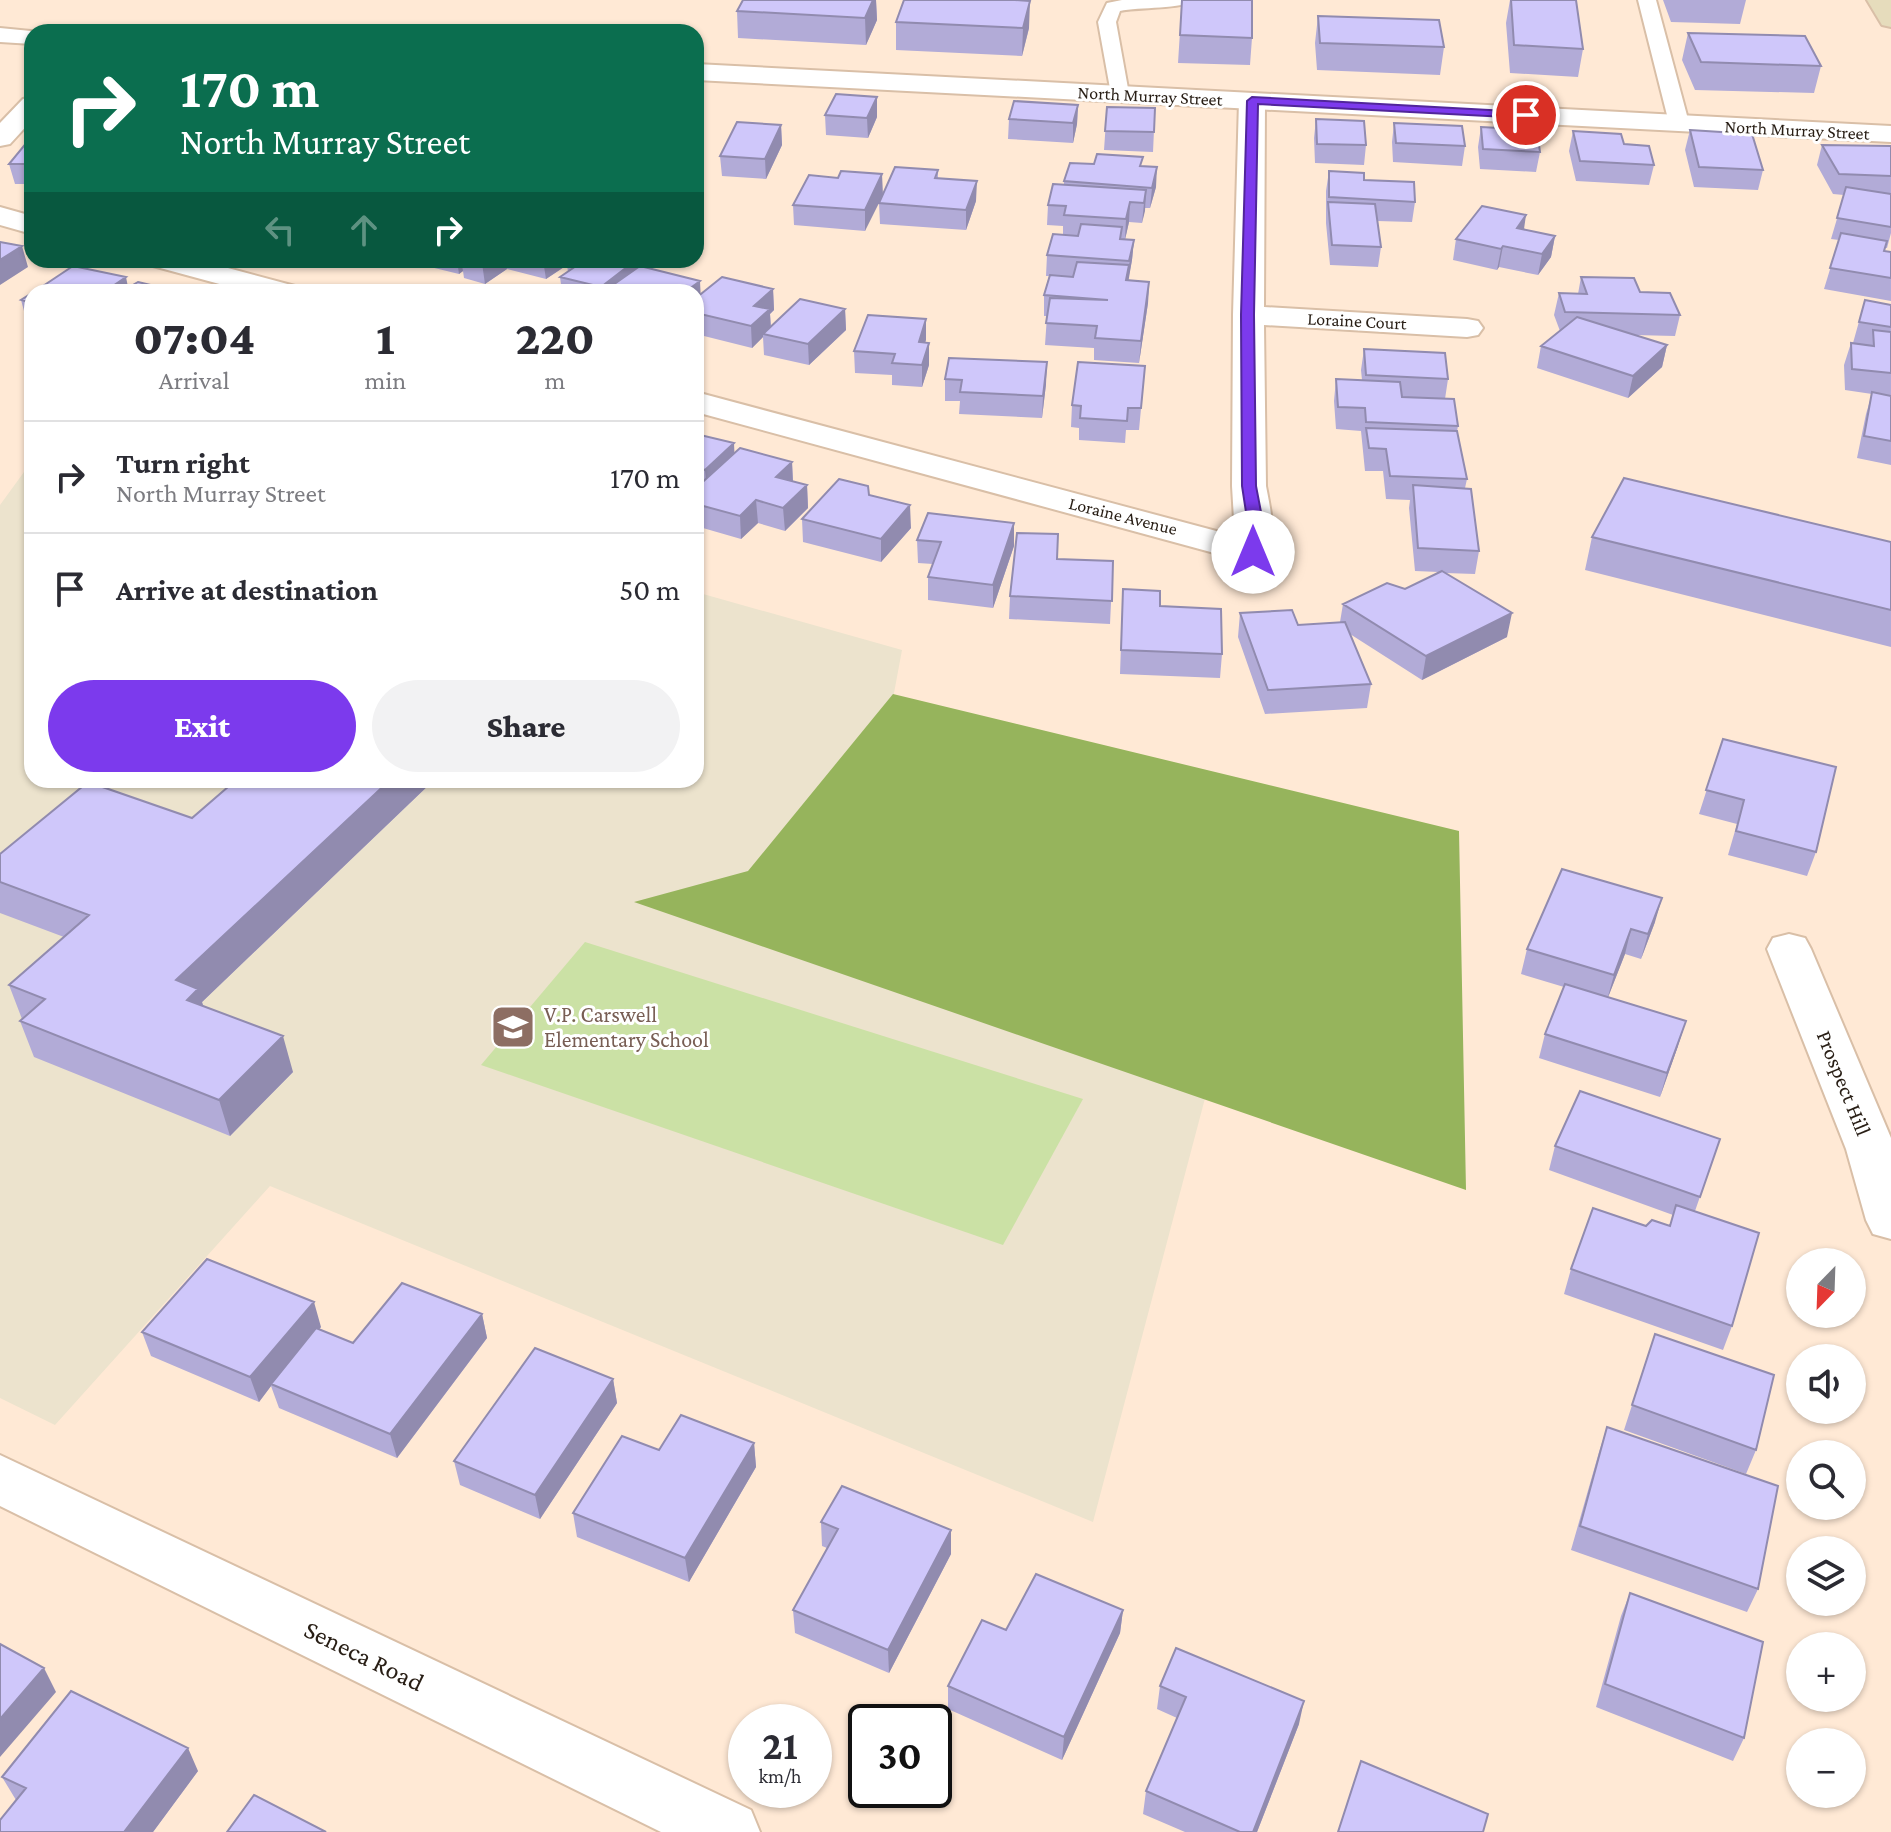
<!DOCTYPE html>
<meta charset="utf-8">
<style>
:root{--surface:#fff;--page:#f2f2f3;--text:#2b2b33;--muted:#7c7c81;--line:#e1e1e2;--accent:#7c3aed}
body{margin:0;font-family:"Crimson Pro",serif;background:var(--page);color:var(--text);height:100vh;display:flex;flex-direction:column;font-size:30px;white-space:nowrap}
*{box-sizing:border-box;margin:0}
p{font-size:26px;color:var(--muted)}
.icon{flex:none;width:44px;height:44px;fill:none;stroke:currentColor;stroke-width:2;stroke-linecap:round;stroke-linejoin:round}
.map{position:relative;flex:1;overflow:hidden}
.sheet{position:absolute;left:24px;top:284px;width:680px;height:504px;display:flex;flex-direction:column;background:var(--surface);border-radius:24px;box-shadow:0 2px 6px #0004}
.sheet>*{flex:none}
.banner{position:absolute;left:24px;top:24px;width:680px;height:244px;border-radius:24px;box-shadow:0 2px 6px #0004;background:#0b6e4f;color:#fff;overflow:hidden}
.needle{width:52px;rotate:203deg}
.controls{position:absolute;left:1786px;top:1248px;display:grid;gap:16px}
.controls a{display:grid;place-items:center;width:80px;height:80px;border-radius:50%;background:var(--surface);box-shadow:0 2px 6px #0004;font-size:40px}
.speed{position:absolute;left:728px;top:1704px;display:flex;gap:16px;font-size:40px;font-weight:700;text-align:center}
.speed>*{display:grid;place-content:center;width:104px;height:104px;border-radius:50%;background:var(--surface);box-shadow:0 2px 6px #0004;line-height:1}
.speed small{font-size:20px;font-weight:400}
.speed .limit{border:4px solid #111;border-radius:12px;background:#fff;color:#111}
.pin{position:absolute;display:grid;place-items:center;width:68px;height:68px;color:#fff;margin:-34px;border:4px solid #fff;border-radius:50%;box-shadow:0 2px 8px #0007}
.me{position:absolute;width:88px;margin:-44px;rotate:0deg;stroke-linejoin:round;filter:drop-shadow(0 0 6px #0008)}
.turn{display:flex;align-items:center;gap:28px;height:168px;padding:0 24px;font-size:36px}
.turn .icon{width:104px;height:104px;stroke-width:2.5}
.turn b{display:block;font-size:56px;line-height:68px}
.lanes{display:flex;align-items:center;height:76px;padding:0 24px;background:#0003;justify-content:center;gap:40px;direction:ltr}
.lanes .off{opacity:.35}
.eta{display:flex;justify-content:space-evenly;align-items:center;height:136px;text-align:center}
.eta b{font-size:48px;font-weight:800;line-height:56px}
.action{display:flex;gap:16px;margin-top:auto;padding:16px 24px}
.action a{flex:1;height:92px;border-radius:48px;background:var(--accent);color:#fff;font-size:32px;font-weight:800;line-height:92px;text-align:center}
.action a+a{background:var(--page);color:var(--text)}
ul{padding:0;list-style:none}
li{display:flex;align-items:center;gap:24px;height:112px;padding:0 24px;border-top:2px solid var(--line)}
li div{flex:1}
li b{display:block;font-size:30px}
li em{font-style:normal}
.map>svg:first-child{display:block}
</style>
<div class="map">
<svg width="1891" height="1832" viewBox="0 0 1891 1832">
<rect width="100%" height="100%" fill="#ffe9d5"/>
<!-- education -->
<path fill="#ece3cd" d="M32,461V780H696V592L902,650L843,967L1208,1087L1093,1522L270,1186L55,1425L0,1398V505Z"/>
<!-- green -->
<path fill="#cbe1a5" d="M585,942L1083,1099L1003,1245L481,1065Z"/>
<!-- forest -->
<path fill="#96b45c" d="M893,694L1459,831L1466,1190L634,902L748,871Z"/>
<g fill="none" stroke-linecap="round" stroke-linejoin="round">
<!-- service casing -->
<g stroke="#d9bfa7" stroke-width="4">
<path id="service" d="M1122,0H1195C1184,9 1138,7 1120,11L1116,22L1129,94L1120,100L1111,94L1098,22L1107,3Z
M1638,0H1656L1689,123L1686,127H1672L1669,123Z"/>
</g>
<!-- minor casing -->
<g stroke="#d9bfa7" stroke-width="4">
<path id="minor" d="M1252,93L1261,95L1265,101L1264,307L1467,319L1478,321L1483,328L1478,335L1467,337L1264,325L1266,486C1270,507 1278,541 1266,560L1253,563L1240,560L696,412V392L1235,536L1232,486L1233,315L1239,101L1243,95Z
M32,97V120L10,144L0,146V123L23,99Z
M0,207L32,216V234L0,225Z
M149,260H198L295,286L299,292H249L153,266Z
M1789,934L1805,938L1811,949L1891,1138V1239L1873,1234L1866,1220L1846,1149L1767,949L1773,938Z
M0,1455L751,1810L760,1832H661L0,1506Z"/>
</g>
<!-- tertiary casing -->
<g stroke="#d9bfa7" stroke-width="4">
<path id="tertiary" d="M0,28L41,32H32V44L0,42Z
M696,64L1891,126V142L696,80Z"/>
</g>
<!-- secondary casing -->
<g stroke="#d9bfa7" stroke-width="4">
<path id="secondary" d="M1867,0H1891V27L1882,25Z"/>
</g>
<!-- path -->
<path stroke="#897a6c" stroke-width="3" stroke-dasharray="2 4" stroke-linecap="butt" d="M70,30L109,32"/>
<!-- service -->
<use href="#service" fill="#fff" fill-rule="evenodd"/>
<!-- minor -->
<use href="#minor" fill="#fff" fill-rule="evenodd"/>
<!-- tertiary -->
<use href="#tertiary" fill="#fff" fill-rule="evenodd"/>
<!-- secondary -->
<use href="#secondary" fill="#e6dcbc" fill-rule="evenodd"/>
</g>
<!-- wall -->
<path fill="#b2abd7" d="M743,0H876L877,20L866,45L738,38L737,11Z
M1182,0L1252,38L1250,65L1178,63Z
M1510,0H1576L1583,49L1578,77L1510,73L1506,23Z
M1663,0H1746L1740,24L1671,22Z
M1318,16L1444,47L1440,75L1317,70L1315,43Z
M896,22L1029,28L1022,56L896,50Z
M1688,33L1821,66L1814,93L1695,90L1682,60Z
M877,97V117L868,138L826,135L825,115Z
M1078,105L1077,124L1073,143L1008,139L1009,119Z
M1107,107L1155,108L1153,152L1104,150Z
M1316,119L1366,145L1364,165L1315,163L1314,138Z
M1394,123L1465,146L1462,166L1393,162L1392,142Z
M781,125L782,145L766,179L722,176L720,156Z
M1481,127L1540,152L1536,172L1480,169L1478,147Z
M1690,130L1763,170L1758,190L1694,187L1685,150Z
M1573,131L1624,144L1654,165L1649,185L1576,181L1569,151Z
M32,136V184H15L9,164Z
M1822,145L1891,146V233L1887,248H1885L1884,251L1891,252V301L1824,289L1839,240L1831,239L1844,195L1833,194L1817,165Z
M1094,164L1142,166L1156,187L1150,208H1145L1142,223L1129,222L1125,239L1134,240L1132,260L1128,280L1149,282L1148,303L1139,363L1094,360V348L1045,345L1047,316H1044V295L1049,276H1046L1047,255L1063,235V226L1047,225L1048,205L1064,185V181Z
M938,170V178L976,201L966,230L880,224L879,203Z
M1329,171L1364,180L1415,202L1412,222L1377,221L1381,247L1378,267L1330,265L1326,223V191Z
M882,174L865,231L794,225L793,205L838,178Z
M1524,230L1555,236L1551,257L1538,275L1499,267L1497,270L1453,260L1456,239Z
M413,260H644L645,267L701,294L773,289L774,310L770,314L771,327L845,309L846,330L809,365L764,355L763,337L752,348L696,334V292H562L560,277L568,272L567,265L546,279L507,269L485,284L464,278L463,271L459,274L414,263Z
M1581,277L1640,292L1680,315L1675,336L1634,335L1667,345L1662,367L1628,398L1537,368L1541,346L1560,331L1554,315L1559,293L1578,294Z
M32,293V323L27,322L21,300Z
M1865,300L1891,305V465L1857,458L1866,414L1872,394L1845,390L1844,365L1851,343L1864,345L1853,343Z
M926,319L925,343H929V365L922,387L892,385V375L855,373L854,351Z
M1364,349L1448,379L1445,399L1458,426L1457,431L1467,479L1465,488L1479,551L1475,574L1445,573L1507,637L1422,680L1350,634L1371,684L1367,708L1265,714L1238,637L1240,613L1298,625L1340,622L1343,604L1405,589L1439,572L1415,571L1409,508L1410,500L1386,499L1383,471H1365L1361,431L1336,429L1334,401L1336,379L1362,380L1361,370Z
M1145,366L1139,430H1126L1125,443L1079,440V428L1071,427L1072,405Z
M945,379L1046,384L1042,418L959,414L960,401H945Z
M696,434L734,443V453L792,462L793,482L807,485L808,508L785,531L758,523L741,539L696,526Z
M869,495L911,528L881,562L803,542L802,519Z
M1592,537L1891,542V647L1585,570Z
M917,540L1014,546L993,608L928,600V577L933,564L918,563Z
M1057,559L1113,561L1110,624L1009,619L1010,596Z
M1123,589L1160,606L1222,654L1220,678L1120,674Z
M1723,739L1816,852L1807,876L1728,855L1737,824L1699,814Z
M236,780H434L202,1002L203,1006L293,1072L230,1136L34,1057L20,1021L22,1019L9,985L64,937L0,913V854L192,818Z
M1655,922L1641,959L1625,954L1608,997L1678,1046L1660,1097L1539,1058L1545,1034L1564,987L1521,974L1527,949Z
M1720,1139L1695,1211L1732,1326L1723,1350L1564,1294L1571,1269L1646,1226H1670L1673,1215L1549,1170L1555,1146Z
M482,1314L487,1338L397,1458L279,1408L271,1386L259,1402L151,1356L142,1332L321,1327L319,1329L353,1343Z
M1655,1334L1756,1450L1746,1474L1624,1430Z
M613,1379L617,1403L540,1519L460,1485L454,1461Z
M1607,1427L1758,1589L1747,1612L1571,1550L1599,1452Z
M754,1443L756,1467L689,1582L577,1537L573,1513L659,1450Z
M821,1522L951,1554L889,1673L795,1633L793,1610L827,1548L822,1546Z
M1630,1593L1744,1738L1733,1761L1596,1707L1621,1616Z
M1123,1610L1120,1633L1062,1760L948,1709V1686L1006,1630Z
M1160,1686L1299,1724L1257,1832H1185L1143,1814L1146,1791L1177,1718L1157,1709Z
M198,1771L153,1832H0L16,1800L2,1777Z"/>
<!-- shaded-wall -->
<path fill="#918baf" d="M873,0H876L877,20L866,45L865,18Z
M1030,1L1029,28L1022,56L1023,28Z
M702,80L704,99L696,115V93Z
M877,97V117L868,138L867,118Z
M1078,105L1077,124L1073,143V123Z
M781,125L782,145L766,179L765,159Z
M1157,167L1156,187L1150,208L1152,188Z
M882,174L883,195L865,231V210Z
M977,181L976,201L966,230V210Z
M1146,190L1145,211L1142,223L1144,203Z
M1130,202L1129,222L1125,240L1126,219Z
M1526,215L1523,236L1517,228Z
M1555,236L1551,257L1538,275L1542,254Z
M1134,240L1132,260L1125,301L1126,280Z
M22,246L28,267L0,285V260Z
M1503,246L1499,267L1497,270L1501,249Z
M457,260H461L463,271L459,274Z
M485,260H505L507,269L485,284L482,263Z
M543,260H573L566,261L567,265L546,279Z
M636,260H644L645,275L624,292H601V287Z
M126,277L129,292H104Z
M700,281L701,302L696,306V292H685Z
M1149,282L1148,303L1139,363L1141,341Z
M773,289L774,310L770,314L771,331L763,334V337L752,348L751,326L754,306Z
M845,309L846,330L809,365L808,344Z
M926,319V340L919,364V342Z
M929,343V365L922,387V365Z
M1667,345L1662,367L1628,398L1633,376Z
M1047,362L1046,384L1042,418L1043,396Z
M734,443L735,466L707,492L705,470Z
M792,462L793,484L776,477Z
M807,485L808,508L785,531L783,508Z
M756,500L758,523L741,539L740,516Z
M910,505L911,528L881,562V539Z
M1014,523V546L993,608V585Z
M1512,613L1507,637L1422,680L1426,656Z
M390,780H434L202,1002L209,1025L198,1036L176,980Z
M1662,898L1655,922L1641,959L1648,934Z
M1631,929L1625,954L1607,1000L1614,975Z
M1686,1021L1678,1046L1660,1097L1667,1073Z
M283,1036L293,1072L230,1136L219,1100Z
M314,1302L321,1327L273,1385L271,1384V1386L259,1402L250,1377Z
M482,1314L487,1338L397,1458L390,1434Z
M613,1379L617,1403L540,1519L535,1495Z
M754,1443L756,1467L689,1582L685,1558Z
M951,1530V1554L889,1673L888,1650Z
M1123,1610L1120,1633L1062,1760L1064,1737Z
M44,1668L56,1692L0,1757V1719Z
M1304,1701L1299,1724L1257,1832H1253Z
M188,1748L198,1771L153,1832H124Z"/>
<!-- building -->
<path fill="#cfc7fa" stroke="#918baf" stroke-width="2" d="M743,0H873L865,18L737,11Z
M904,0H1015L1030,1L1023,28L896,22Z
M1182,0H1252V38L1180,35Z
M1511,0H1576L1583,49L1514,45Z
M1318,16L1439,20L1444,47L1320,43Z
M1688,33L1805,36L1821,66L1701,62Z
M696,80H702L696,93Z
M836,94L877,97L867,118L825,115Z
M1014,101L1078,105L1073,123L1009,119Z
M1107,107L1155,108L1154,132L1105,131Z
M1316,119L1364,121L1366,145L1317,144Z
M737,122L781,125L765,159L720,156Z
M1394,123L1462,126L1465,146L1396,143Z
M1481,127L1537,130L1540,152L1483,149Z
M1690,130L1752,134L1763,170L1699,167Z
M1573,131L1621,134L1624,144L1649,146L1654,165L1580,161Z
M32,136V164H9Z
M1822,145L1891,146V176L1839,174Z
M1097,154L1143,157L1140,166L1157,167L1152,188L1064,181L1070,163L1094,164Z
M895,167L938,170L935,178L977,181L966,210L879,203Z
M841,171L882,174L865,210L793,205L809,175L838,178Z
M1329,171L1364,173V180L1414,182L1415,202L1329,197Z
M1053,184L1146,190L1144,203L1130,202L1126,219L1064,215L1066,206L1048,205Z
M1846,187L1891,194V227L1837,218Z
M1328,202L1375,204L1381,247L1332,245Z
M1482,206L1526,215L1517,228L1555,236L1542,254L1503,246L1501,249L1456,239Z
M1081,224L1122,227L1120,239L1134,240L1129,261L1047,255L1053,234L1078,236Z
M1841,233L1887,241L1884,251L1891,252V278L1830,268Z
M0,242L22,246L0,260Z
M567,260H636L601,287L560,277L579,264L566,261Z
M1077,262L1129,265L1126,280L1149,282L1141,341L1095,338L1097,326L1046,323L1050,298L1108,300L1044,295L1050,275L1073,277Z
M73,266L126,277L104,292H34Z
M640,266L700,281L685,292H603Z
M722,277L773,289L754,306L770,309L751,326L696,313V298Z
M1581,277L1634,278L1640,292L1670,293L1680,315L1565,312L1559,293L1587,294Z
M138,282L180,292H121Z
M32,293V303L21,300Z
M800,299L845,309L808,344L763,334Z
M1865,300L1891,305V327L1859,322Z
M868,315L926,319L919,342L929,343L922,365L892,363L895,354L854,351Z
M1577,317L1667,345L1633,376L1541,346Z
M1873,330L1891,332V373L1852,369L1851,343L1874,346Z
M1364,349L1445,353L1448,379L1366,375Z
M949,358L1047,362L1043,396L960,392L962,380L945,379Z
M1078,362L1145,366L1141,408H1128L1127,421L1080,418L1081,406L1072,405Z
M1336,379L1400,382L1402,397L1454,399L1458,426L1366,422L1365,408L1338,407Z
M1872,392L1891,396V441L1864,436Z
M1366,428L1457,431L1467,479L1390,476L1386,449L1369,448Z
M696,434L734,443L705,470L696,467Z
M740,448L792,462L776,477L807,485L783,508L756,500L740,516L696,504V488Z
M1624,478L1891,542V610L1592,537Z
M839,479L868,486L869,495L910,505L881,539L802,519Z
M1413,485L1471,489L1479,551L1418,548Z
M928,513L1014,523L993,585L928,577L941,542L917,540Z
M1017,533L1058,534L1057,559L1113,561L1112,601L1010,596Z
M1442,571L1512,613L1426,656L1343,604L1387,583L1405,589Z
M1123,589L1160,591V606L1221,609L1222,654L1121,650Z
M1292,610L1298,625L1345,622L1371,684L1268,690L1240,613Z
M1723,739L1836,767L1816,852L1736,831L1744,800L1706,790Z
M236,780H390L176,980L198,989L187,1000L283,1036L219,1100L20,1021L45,999L9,985L89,915L0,882V854L88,782L192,818Z
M1562,869L1662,898L1648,934L1631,929L1614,975L1527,949Z
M1565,984L1686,1021L1667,1073L1545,1034Z
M1580,1091L1720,1139L1700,1197L1555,1146Z
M1676,1205L1759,1233L1732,1326L1571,1269L1593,1208L1646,1226L1652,1220L1670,1226Z
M207,1259L314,1302L250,1377L142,1332Z
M402,1283L482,1314L390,1434L271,1384L316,1328L353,1343Z
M1655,1334L1774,1375L1756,1450L1632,1405Z
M535,1348L613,1379L535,1495L454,1461Z
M681,1415L754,1443L685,1558L573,1513L622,1436L659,1450Z
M1607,1427L1778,1486L1758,1589L1580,1526Z
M842,1486L951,1530L888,1650L793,1610L838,1529L821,1522Z
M1036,1574L1123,1610L1064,1737L948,1686L982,1620L1006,1630Z
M1630,1593L1763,1642L1744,1738L1605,1684Z
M0,1644L44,1668L0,1719Z
M1176,1648L1304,1701L1253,1832H1240L1146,1791L1186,1697L1160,1686Z
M71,1691L188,1748L124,1832H0V1820L26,1788L2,1777Z
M1361,1761L1488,1814L1483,1832H1338Z
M254,1795L326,1832H227Z"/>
<!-- route -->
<path fill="#7c3aed" stroke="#51269a" stroke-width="2" d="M1252,97L1526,112L1532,115L1526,118L1258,104L1254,315L1256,486L1261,512V552L1253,556L1246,552V512L1242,486L1241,315L1247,101Z"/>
<!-- icons -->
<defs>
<g id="school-square" transform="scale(2.3)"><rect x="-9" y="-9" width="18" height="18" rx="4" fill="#8d6e63" stroke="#fff"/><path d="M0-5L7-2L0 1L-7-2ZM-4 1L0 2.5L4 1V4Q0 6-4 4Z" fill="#fff"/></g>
</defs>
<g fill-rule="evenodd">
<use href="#school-square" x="513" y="1027"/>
</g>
<g text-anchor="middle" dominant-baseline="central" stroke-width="6" stroke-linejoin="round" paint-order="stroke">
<!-- far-street labels -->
<g font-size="18" fill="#281e15" stroke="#fff">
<text transform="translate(1150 96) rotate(3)">North Murray Street</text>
<text transform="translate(1797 130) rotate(3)">North Murray Street</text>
<text transform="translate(1357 321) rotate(3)">Loraine Court</text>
<text transform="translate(1123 516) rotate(14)">Loraine Avenue</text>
</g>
<!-- education labels -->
<g font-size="22" fill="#785e54" stroke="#fff" text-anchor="start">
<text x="544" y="1014">V.P. Carswell<tspan x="544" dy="25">Elementary School</tspan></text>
</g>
<!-- street labels -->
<g font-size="22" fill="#281e15" stroke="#fff">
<text transform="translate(1844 1083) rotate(68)">Prospect Hill</text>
</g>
<!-- near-street labels -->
<g font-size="26" fill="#281e15" stroke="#fff">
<text transform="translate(364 1656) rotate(26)">Seneca Road</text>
</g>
</g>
</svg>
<div class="controls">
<a><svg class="needle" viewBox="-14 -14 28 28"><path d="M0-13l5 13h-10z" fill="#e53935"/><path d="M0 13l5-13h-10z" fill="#7c7c81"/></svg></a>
<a><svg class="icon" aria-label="sound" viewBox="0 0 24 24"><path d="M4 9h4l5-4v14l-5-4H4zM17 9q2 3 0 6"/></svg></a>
<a><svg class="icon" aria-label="search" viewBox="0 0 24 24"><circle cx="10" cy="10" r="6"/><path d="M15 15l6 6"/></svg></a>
<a><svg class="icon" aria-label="layers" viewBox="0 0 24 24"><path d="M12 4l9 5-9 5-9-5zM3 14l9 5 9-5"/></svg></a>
<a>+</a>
<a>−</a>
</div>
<div class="speed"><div>21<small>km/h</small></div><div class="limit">30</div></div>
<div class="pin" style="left:1526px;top:115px;background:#d93025"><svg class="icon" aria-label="arrive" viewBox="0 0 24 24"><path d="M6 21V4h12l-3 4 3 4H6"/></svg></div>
<svg class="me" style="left:1253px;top:552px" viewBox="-20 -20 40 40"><circle r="19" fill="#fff"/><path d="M0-13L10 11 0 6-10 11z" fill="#7c3aed"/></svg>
<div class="banner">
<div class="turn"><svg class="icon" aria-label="right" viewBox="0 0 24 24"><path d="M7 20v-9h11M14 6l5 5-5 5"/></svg><div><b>170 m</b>North Murray Street</div></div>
<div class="lanes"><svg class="icon off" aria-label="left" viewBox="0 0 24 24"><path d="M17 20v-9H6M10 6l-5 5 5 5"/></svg><svg class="icon off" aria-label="ahead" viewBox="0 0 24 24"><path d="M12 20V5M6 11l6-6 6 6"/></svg><svg class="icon" aria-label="right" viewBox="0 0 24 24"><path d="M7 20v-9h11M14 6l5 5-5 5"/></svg></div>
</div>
<section class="sheet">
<div class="eta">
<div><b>07:04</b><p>Arrival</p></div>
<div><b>1</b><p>min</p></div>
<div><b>220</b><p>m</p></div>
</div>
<ul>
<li><svg class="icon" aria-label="right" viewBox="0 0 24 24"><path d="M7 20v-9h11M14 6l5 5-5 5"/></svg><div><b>Turn right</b><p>North Murray Street</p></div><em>170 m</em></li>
<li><svg class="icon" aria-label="arrive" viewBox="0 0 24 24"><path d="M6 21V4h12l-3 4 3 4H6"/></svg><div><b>Arrive at destination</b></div><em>50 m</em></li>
</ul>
<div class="action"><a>Exit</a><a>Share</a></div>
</section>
</div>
